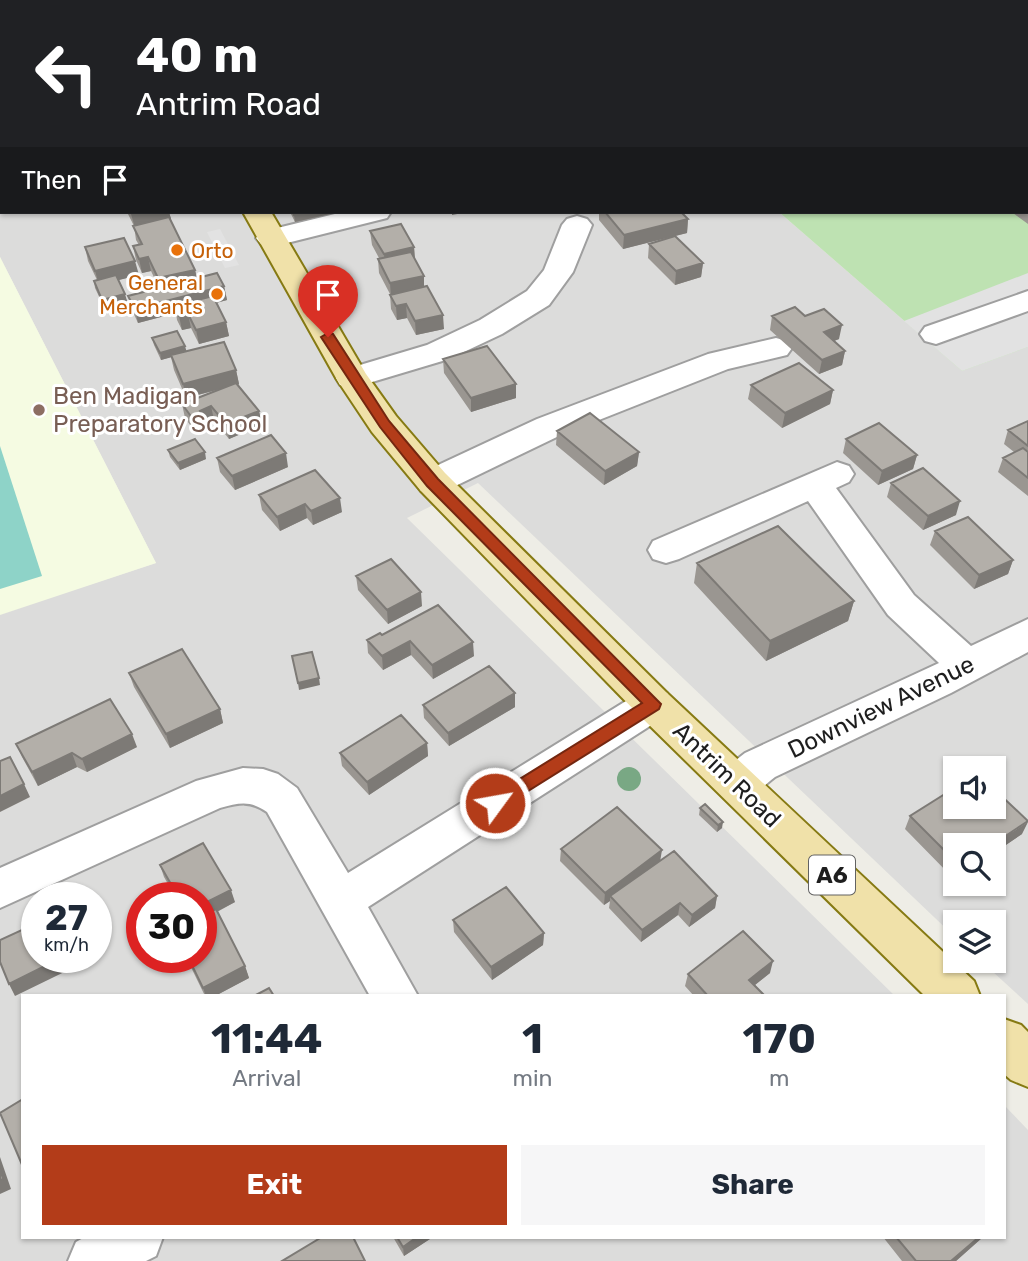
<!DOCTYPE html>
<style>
:root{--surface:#fff;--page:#f6f6f7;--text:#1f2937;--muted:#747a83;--accent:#b33c19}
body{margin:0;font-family:Rubik,sans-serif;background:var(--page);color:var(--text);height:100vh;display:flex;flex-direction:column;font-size:26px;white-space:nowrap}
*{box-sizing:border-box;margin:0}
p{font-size:23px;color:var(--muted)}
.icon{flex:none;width:38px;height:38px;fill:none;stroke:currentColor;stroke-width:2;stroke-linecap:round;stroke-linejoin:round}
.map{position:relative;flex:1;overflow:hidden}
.drawer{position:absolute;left:21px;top:994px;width:985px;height:245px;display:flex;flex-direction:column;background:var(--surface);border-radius:0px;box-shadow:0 2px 5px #0004}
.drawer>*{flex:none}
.top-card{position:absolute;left:0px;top:0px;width:1029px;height:214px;box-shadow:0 2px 5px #0004;background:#202124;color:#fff;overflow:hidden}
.fabs{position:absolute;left:943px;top:756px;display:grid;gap:14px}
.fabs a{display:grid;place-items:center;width:63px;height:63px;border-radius:0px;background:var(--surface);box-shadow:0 2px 5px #0004;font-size:35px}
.speed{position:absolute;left:21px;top:882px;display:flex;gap:14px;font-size:35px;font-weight:700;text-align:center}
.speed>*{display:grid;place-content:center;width:91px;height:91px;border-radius:50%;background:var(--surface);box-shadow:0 2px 5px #0004;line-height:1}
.speed small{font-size:18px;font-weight:400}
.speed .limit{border:10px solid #d22;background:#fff;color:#111}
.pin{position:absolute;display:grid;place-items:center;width:60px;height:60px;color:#fff;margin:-72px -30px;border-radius:50% 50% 50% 0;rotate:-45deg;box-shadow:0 0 7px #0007}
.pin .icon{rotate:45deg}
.me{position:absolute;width:77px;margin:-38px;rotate:58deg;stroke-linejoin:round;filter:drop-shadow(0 0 5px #0008)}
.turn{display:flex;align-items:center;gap:24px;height:147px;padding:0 21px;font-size:32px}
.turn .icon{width:91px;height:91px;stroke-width:2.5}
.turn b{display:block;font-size:49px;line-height:60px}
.then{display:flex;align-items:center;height:66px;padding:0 21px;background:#0003;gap:14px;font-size:26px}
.eta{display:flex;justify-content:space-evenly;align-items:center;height:119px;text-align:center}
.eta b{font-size:42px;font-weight:700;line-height:49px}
.button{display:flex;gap:14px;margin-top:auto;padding:14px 21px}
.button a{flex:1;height:80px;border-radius:0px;background:var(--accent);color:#fff;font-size:28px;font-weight:700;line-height:80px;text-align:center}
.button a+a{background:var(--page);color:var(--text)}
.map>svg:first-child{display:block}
</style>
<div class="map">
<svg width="1028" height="1261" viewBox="0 0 1028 1261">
<rect width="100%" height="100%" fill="#eeede6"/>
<!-- residential -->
<path fill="#dcdcdb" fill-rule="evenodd" d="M0,0H537L539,2H2L0,29Z
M0,52L2,212H779L962,371L1028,347V1004L981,961H994V922H956L955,937L478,483L407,518L895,996H23V1237H1004L1005,1106L1028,1130V1261H0V614L156,563L0,257ZM956,768H994V807H956ZM956,845H994V884H956ZM37,898H96V957H37ZM142,898H201V957H142Z"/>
<!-- education -->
<path fill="#f5fbe2" d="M0,257L156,563L0,615Z"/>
<!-- grass -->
<path fill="#bee2b2" d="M537,0H1028V347L962,371L779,212H1027V2Z"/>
<!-- pitch -->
<path fill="#8ed3c8" d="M0,446L42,576L0,589Z"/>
<!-- parking -->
<path fill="#e2e2e2" d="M220,229L239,265L225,268L207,232Z
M1028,273V347L962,371L904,321Z"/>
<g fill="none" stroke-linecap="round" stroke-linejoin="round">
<!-- minor casing -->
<g stroke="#9f9f9f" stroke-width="4">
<path id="minor" d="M948,0H974L975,2H949Z
M0,32H2V46H0Z
M1027,40H1028V55H1027Z
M343,212H391L387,218L271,247L261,244L256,238L261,232Z
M577,216L587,219L592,225L573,272L549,305L502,334L449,359L352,388L340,385L336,378L340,371L427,345L480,320L527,291L544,270L562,225L567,219Z
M1028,291V311L936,344L925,341L920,334L925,327Z
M776,338L787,341L792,348L787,355L728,369L561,435L445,491L433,494L421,491L415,482L421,473L537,419L708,354Z
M837,462L849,466L854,474L849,482L836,488L914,595L971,646L1028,619V652L951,693L775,777C756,792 747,804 722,795L716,783L722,771L745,753L939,663L888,615L808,501L679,559L666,563L653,559L648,550L653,541Z
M653,688L667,693L673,704L667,715L368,907L418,996H370L267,812C250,800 239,803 220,808L0,908V868L196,781L243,768L263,769L278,774L297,788L348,873L639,693Z
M85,1237H163L156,1256L146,1261H68L76,1242Z"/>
</g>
<!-- major casing -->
<g stroke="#867a13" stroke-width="4">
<path id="major" d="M118,0H142L143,2H119Z
M243,212H271L366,374L396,416L445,473L667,693L974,981L980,996H925L639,715L421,491L372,432L336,378Z
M1004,1019L1021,1025L1028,1032V1087L1011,1080L1004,1074Z"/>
</g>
<!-- minor -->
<use href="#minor" fill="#fff" fill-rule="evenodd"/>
<!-- major -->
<use href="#major" fill="#f0e1a9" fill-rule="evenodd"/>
</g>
<!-- trees -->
<circle fill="#79a884" cx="629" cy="779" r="12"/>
<!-- wall -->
<path fill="#9a9691" d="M1028,185V224L1013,213V212H1027Z
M127,212H169L171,219H169L195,270L197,278L224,286L227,300L216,303L226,322L229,336L199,344L191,328L182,330L177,320L176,313L138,323L132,310L128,296L159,288L151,271L142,273L136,260L133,246L139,245L136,240L134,226Z
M290,212H339L295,222Z
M599,212H681L688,219L687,233L675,236L703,263L701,277L675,285L648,258L649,244L673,236L623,249L599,220Z
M370,231L414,247L415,260L424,287L444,329L416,335L407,318L397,320L391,309L390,294L379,273L378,259L379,258L372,245Z
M85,247L139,275L118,280L127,301L104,307L95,288L94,281L97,280L88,261Z
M772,316H805L839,339L834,341L845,351L842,365L819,374L770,330Z
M152,338L236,370L239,384L238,385L259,411L262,425L229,439L214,420L205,424L206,430L196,433L185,418L182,404L221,389L186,398L174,370L171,357L161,360L154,345Z
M443,359L516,384V398L471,412L444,373Z
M751,385L833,390L830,404L782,428L748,399Z
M1028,421V496L998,472L1003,458L1014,452L1004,444L1008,430Z
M557,431L639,452L637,466L604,485L556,445Z
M846,439L917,455L913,469L878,485L843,453Z
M168,450L206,459L180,470L170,457Z
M217,458L288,467L235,490L220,472Z
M891,483L956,515L923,530L887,497Z
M259,495L342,512L313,525L307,518L280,531L262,510Z
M935,531L1013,560L1008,574L974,589L930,545Z
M697,563L854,601L848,621L766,661L694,583Z
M356,576L422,606L388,624L358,590Z
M382,635L474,656L433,679L411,655L383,670L368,653L367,640Z
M129,673L220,709L223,723L170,748L134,687Z
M423,705L515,707L449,746L424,718Z
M427,743L428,756L369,795L342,766L340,753Z
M16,744L137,747L87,772L77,767L38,786L22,757Z
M700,808L722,828L717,832L699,815Z
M910,816L1022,834L994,853V845H956V878L954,879L905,829Z
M561,849L660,861L717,896L715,908L689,927L678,915L641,942L609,908L610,901L604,905L560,861Z
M160,865L235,902L217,912L245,966L249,978L215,996H205L186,957H201V898H176L164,877Z
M453,920L544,933L543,945L492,980L454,932Z
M770,973L755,985L765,996H694L685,986L688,974Z
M393,1237H433L404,1256Z
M883,1237H983L956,1261H902Z"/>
<!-- shaded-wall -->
<path fill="#7d7a76" d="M0,8H2V21L0,22Z
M140,212H169L171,219L135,228L131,214Z
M307,212H339L295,222L294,215Z
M452,212H468L452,215Z
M688,219L687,233L623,249L624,235Z
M414,247L415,261L385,268L384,254Z
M148,257L151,271L142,273L139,259Z
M135,261L139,275L99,285L95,271Z
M703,263L701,277L675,285L676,271Z
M195,270L198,283L161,292L158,278Z
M424,276V290L391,297L390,283Z
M224,286L227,300L178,313L174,306L176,313L138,323L135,309Z
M125,294L127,301L104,307L102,300Z
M406,304L407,318L397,320L396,306Z
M188,314L191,328L182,330L179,316Z
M443,315L444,329L416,335L415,321Z
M226,322L229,336L199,344L196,330Z
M842,325L839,339L821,346L824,332Z
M185,346L187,353L161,360L160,353Z
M845,351L842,365L819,374L822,360Z
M236,370L239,384L186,398L183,384Z
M516,384V398L471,412V398Z
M833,390L830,404L782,428L785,413Z
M211,406L214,420L205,424L206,430L196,433L193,419L200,411Z
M259,411L262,425L229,439L226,424Z
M205,452L206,459L180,470L178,463Z
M639,452L637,466L604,485L605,471Z
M286,453L288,467L235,490L232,476Z
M917,455L913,469L878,485L882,471Z
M340,498L342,512L313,525L311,511Z
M960,501L956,515L923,530L928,516Z
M305,504L307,518L280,531L277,517Z
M1013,560L1008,574L974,589L979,575Z
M421,592L422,606L388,624L387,610Z
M854,601L848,621L766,661L770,641Z
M410,641L411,655L383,670L382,656Z
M473,642L474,656L433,679L432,665Z
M319,678L320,685L299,690L298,683Z
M515,693V707L449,746L448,733Z
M220,709L223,723L170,748L166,734Z
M132,734L137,747L87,772L82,759Z
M427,743L428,756L369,795L367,782Z
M72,753L77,767L38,786L32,772Z
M24,784L30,797L0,812V796Z
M723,822L722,828L717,832L718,825Z
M1028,822L1022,834L994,853V845H992Z
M662,850L660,862L610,896V901L604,905L605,893Z
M231,890L235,902L201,920V905Z
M717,896L715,908L689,927L692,915Z
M680,903L678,915L641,942L642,930Z
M544,933L543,945L492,980L491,967Z
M63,957H90L91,959L15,996L9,984Z
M773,961L770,973L746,992L749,980Z
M245,966L249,978L215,996H206L203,988Z
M0,1157L11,1189L0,1194Z
M417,1237H433L404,1256L403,1247Z
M979,1237H983L956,1261H951Z"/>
<!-- building -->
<path fill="#b3afa9" stroke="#7d7a76" stroke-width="2" d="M0,0H10L11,2H2V8H0Z
M263,0H303L305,2H264Z
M293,212H307L294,215Z
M605,212H681L688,219L624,235Z
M169,217L195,270L158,278L148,257L139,259L133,246L142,244L133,226Z
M401,224L414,247L384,254L370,231Z
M675,236L703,263L676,271L649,244Z
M124,238L135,261L95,271L85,247Z
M411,252L424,276L390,283L378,259Z
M217,273L224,286L135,309L128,296Z
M116,275L125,294L102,300L94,281Z
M427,286L443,315L415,321L406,304L396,306L390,295Z
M213,296L226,322L196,330L188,314L179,316L174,306Z
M795,307L805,316L824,309L842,325L824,332L845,351L822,360L772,316Z
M177,331L185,346L160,353L152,338Z
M224,342L236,370L183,384L171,355Z
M487,346L516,384L471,398L443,359Z
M799,363L833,390L785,413L751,385Z
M236,383L259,411L226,424L211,406L200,411L203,415L193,419L182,404Z
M590,413L639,452L605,471L557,431Z
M1028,421V446L1008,430Z
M879,423L917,455L882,471L846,439Z
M271,435L286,453L232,476L217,458Z
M195,439L205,452L178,463L168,450Z
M1023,448L1028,452V478L1003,458Z
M923,468L960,501L928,516L891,483Z
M315,470L340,498L311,511L305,504L277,517L259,495Z
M968,517L1013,560L979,575L935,531Z
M778,526L854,601L770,641L697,563Z
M391,559L421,592L387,610L356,576Z
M438,605L473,642L432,665L410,641L382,656L367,640L380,633L382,635Z
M182,649L220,709L166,734L129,673Z
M312,652L319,678L298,683L292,656Z
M489,666L515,693L448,733L423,705Z
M110,699L132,734L82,759L72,753L32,772L16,744Z
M401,715L427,743L367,782L340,753Z
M10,757L24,784L0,796V761Z
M956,787V807H994V789L1028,821L992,845H956V862L910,816Z
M705,804L723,822L718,825L700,808Z
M617,807L662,850L605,893L561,849Z
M203,843L231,890L201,905V898H179L160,865Z
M674,851L717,896L692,915L680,903L642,930L610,896Z
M506,887L544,933L491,967L453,920Z
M216,909L245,966L203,988L188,957H201V916Z
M37,923V957H63L9,984L0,962V940Z
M743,931L773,961L749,980L765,996H708L688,974Z
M269,988L274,996H254Z
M23,1099V1167L0,1113Z
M0,1169L3,1179L0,1180Z
M322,1237H353L365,1261H282Z
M397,1237H417L403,1247Z
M896,1237H979L951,1261H916Z"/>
<!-- route -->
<path fill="#b33c19" stroke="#742710" stroke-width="2" d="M328,333L333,334L389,421L438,479L661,704L659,709L501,808L495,811L489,808L486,803L489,798L642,703L427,486L380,427L321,337Z"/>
<!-- markers -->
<g fill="#e8710a" stroke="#fff" stroke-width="2.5">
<circle cx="177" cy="250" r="7"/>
<circle cx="217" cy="294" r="7"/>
</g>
<circle fill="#8d6e63" stroke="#fff" stroke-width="2.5" cx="39" cy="410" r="7"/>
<g text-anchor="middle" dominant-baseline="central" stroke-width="6" stroke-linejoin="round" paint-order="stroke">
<!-- far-food labels -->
<g font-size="21" fill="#c56008" stroke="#fff" text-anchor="start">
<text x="191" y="250">Orto</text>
<text x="203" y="282" text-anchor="end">General<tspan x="203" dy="24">Merchants</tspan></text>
</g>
<!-- shield labels -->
<rect fill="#fff" stroke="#626262" stroke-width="2" x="809" y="855.5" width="46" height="39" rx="5"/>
<g font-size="23" font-weight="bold" fill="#1e1e1e">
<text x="832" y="875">A6</text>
</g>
<!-- education labels -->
<g font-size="24" fill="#785e54" stroke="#fff" text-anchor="start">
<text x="53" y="396">Ben Madigan<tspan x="53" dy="28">Preparatory School</tspan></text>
</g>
<!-- street labels -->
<g font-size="24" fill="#1e1e1e" stroke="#fff">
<text transform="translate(881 707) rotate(-26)">Downview Avenue</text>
<text transform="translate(727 775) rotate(44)">Antrim Road</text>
</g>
</g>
</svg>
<div class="fabs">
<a><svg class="icon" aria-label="sound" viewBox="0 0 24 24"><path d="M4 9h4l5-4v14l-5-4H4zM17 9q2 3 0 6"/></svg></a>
<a><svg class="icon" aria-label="search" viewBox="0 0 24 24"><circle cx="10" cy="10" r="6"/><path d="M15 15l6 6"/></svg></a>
<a><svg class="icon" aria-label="layers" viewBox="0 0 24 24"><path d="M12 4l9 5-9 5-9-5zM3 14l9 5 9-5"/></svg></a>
</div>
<div class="speed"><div>27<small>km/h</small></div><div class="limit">30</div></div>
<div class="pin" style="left:328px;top:337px;background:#d93025"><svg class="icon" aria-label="arrive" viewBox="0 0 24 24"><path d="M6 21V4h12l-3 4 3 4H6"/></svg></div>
<svg class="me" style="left:495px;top:803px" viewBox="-20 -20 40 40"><circle r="17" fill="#b33c19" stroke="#fff" stroke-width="3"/><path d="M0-11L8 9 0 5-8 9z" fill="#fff"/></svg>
<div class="top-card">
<div class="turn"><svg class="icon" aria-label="left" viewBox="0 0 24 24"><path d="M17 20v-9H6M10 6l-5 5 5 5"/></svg><div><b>40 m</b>Antrim Road</div></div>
<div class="then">Then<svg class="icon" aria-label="arrive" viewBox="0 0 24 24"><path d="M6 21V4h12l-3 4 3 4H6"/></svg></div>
</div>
<section class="drawer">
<div class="eta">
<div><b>11:44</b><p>Arrival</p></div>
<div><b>1</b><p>min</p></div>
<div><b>170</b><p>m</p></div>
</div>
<div class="button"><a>Exit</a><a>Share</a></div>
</section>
</div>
